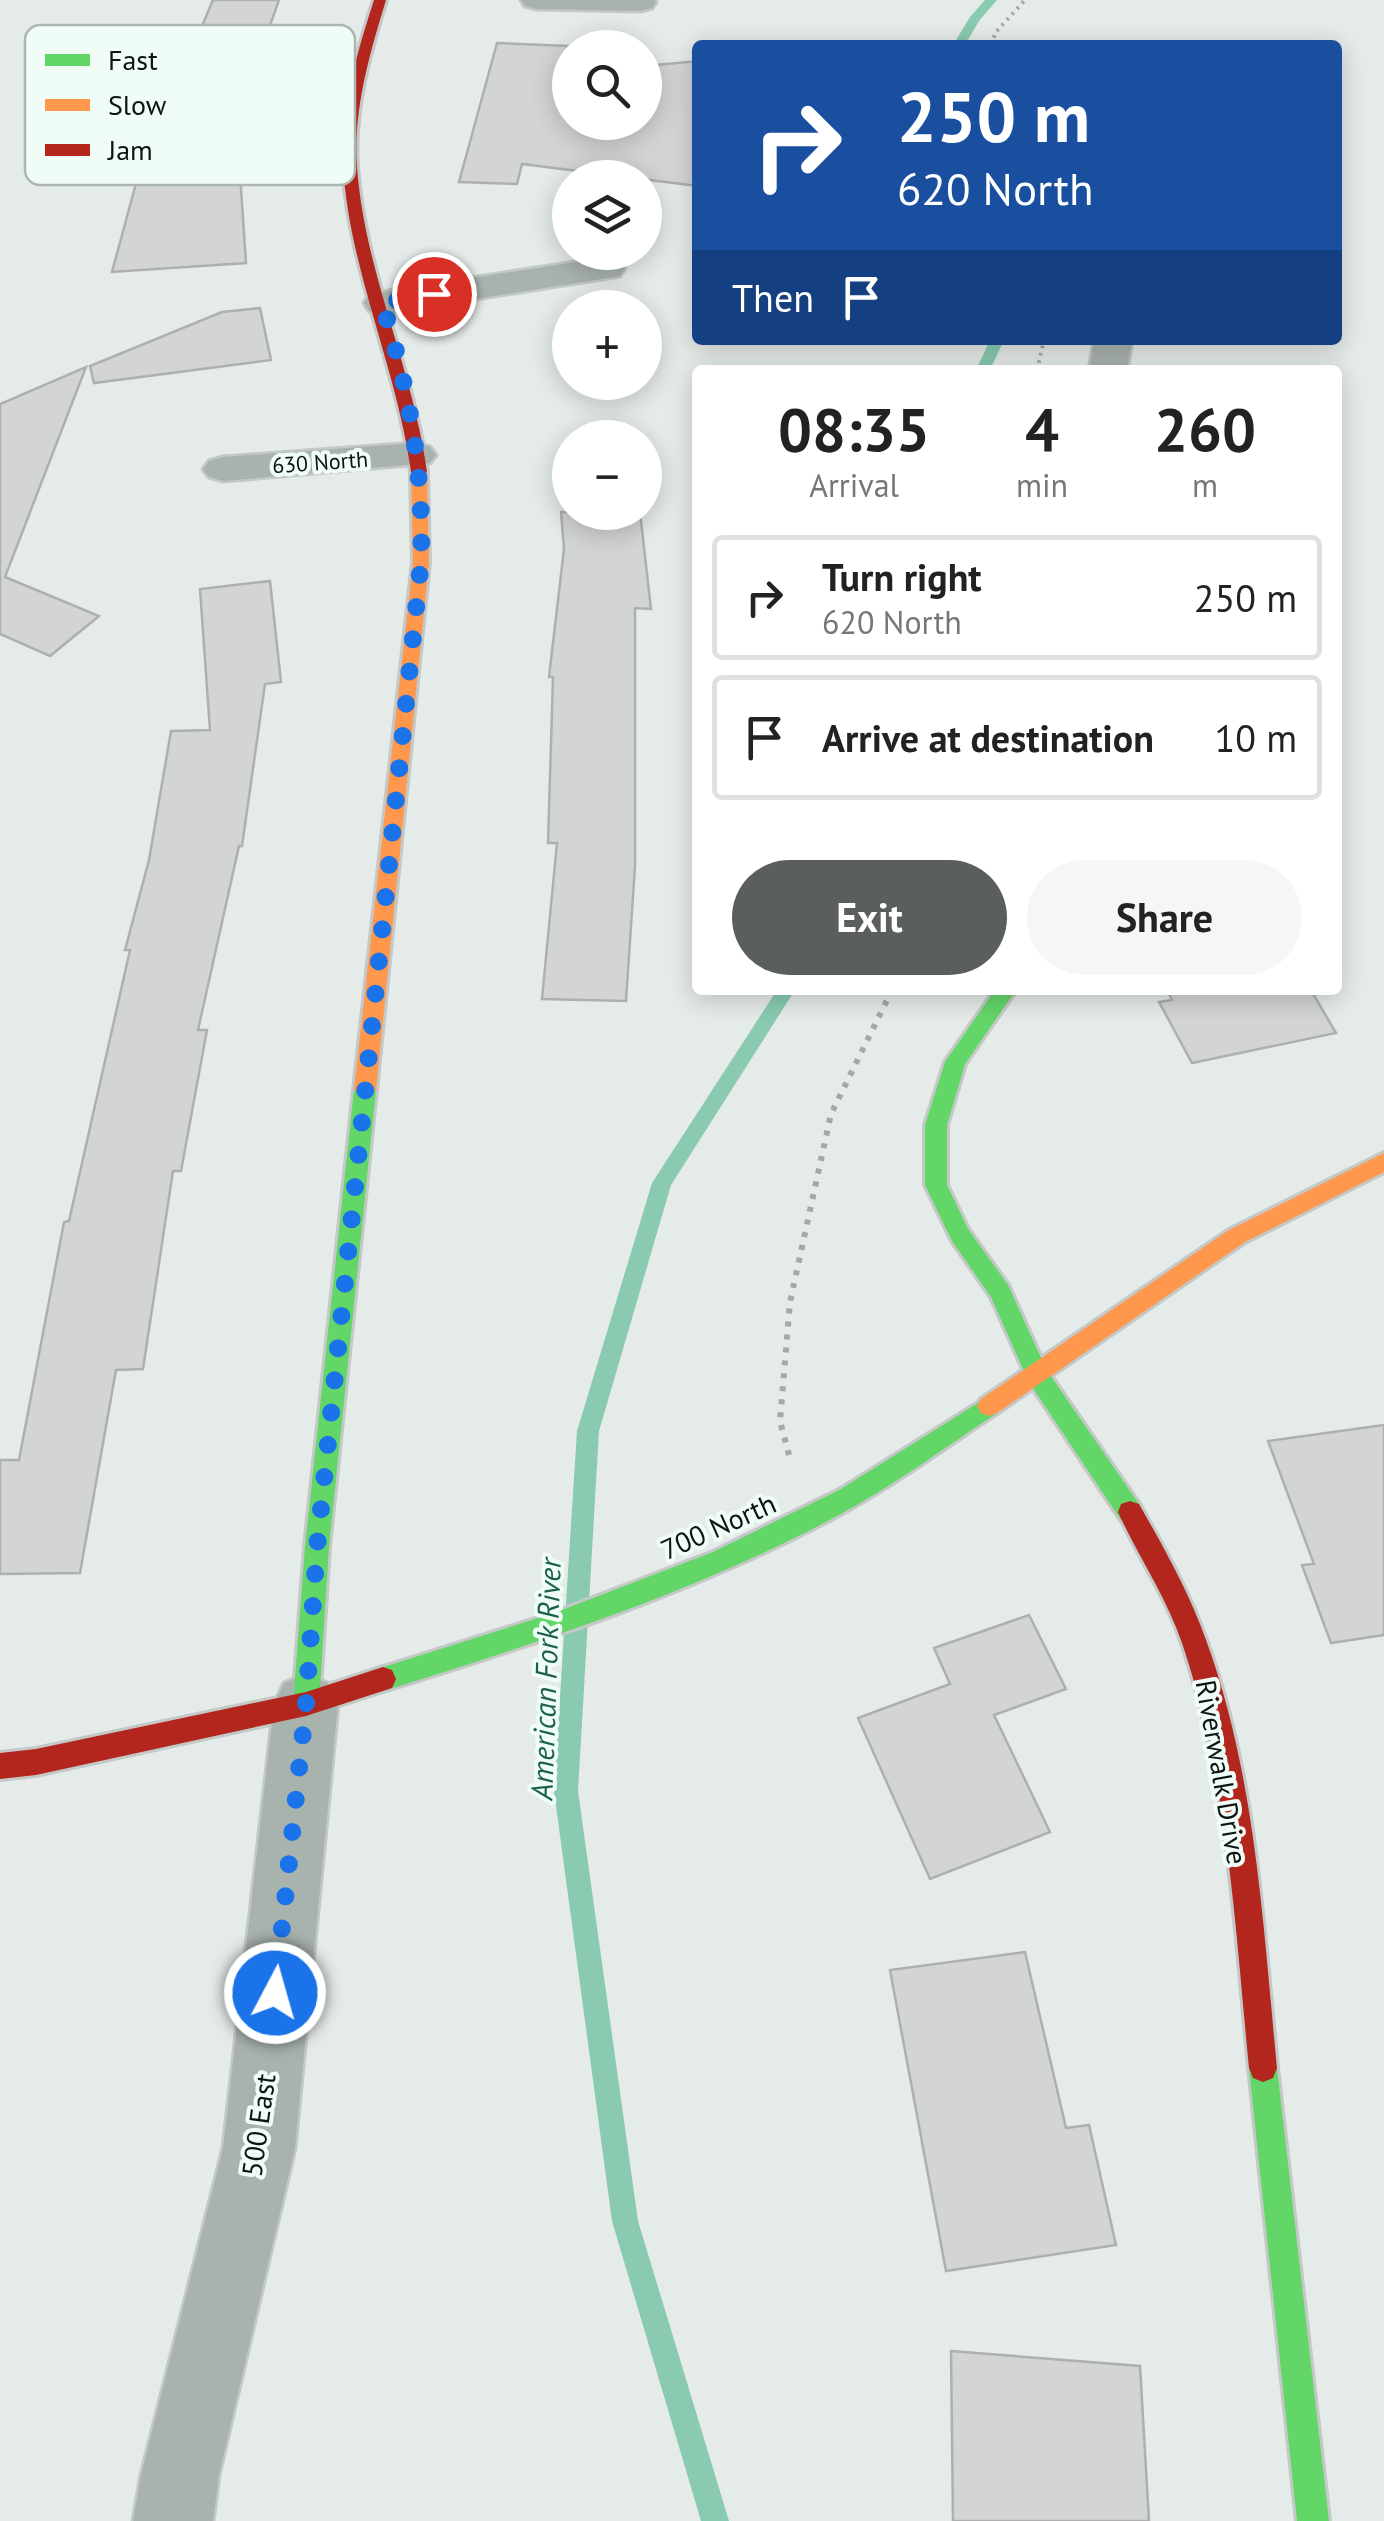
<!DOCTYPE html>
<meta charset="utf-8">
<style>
:root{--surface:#fff;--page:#f6f6f6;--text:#222;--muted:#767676;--line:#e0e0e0;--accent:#5a5f5c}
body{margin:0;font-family:"PT Sans",sans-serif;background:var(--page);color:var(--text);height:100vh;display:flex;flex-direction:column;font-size:38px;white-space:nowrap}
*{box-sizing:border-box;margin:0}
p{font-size:32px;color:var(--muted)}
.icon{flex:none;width:55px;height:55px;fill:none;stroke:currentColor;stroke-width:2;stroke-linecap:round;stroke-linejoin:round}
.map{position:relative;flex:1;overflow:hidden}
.panel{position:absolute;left:692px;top:365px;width:650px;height:630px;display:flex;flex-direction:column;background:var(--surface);border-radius:10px;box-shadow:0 5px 25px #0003}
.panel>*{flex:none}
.banner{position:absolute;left:692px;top:40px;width:650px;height:305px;border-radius:10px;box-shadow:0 5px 25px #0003;background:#1a4fa0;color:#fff;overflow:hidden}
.controls{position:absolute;left:552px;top:30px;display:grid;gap:20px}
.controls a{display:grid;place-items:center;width:110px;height:110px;border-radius:50%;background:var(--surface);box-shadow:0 5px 25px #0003;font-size:50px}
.pin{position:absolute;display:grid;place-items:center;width:85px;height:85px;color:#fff;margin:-42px;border:5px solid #fff;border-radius:50%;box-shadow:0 2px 10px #0007}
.me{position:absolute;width:110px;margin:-55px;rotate:6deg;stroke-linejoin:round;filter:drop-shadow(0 0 8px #0008)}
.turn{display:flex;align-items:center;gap:35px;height:210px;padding:0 40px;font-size:45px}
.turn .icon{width:130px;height:130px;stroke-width:2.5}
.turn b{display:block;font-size:70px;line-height:85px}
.then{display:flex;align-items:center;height:95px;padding:0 40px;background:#0003;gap:20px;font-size:38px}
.eta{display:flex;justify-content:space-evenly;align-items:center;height:170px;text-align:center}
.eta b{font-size:60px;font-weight:600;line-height:70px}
.button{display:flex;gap:20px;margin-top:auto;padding:20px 40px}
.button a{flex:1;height:115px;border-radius:60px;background:var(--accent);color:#fff;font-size:40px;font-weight:600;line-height:115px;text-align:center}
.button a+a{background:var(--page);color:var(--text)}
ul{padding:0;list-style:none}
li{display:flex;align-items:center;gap:30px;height:125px;margin:0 20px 15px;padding:0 20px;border:5px solid var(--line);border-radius:10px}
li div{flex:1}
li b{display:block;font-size:38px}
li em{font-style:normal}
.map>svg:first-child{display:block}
</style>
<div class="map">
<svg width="1384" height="2521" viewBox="0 0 1384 2521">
<rect width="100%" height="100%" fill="#e5ebe8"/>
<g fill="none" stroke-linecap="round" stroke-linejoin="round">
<!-- stream -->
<path fill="#89cab0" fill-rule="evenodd" d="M985,0H997L979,21L965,45H953L970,17Z
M990,340H1004L990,370H976Z
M777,990H795L671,1185L599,1431L578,1791L638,2221L729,2521H701L612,2221L554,1791L577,1431L652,1183Z"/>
</g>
<!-- building -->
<path fill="#d3d4d5" stroke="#aeb0b0" stroke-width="2.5" d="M213,0H279L228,144H238L246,263L112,272L147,143L121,144L143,66L151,46H172L178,33H199Z
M497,43L568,46L561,74L570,73V122H645V66L698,61V186L522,164L517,184L459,182Z
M260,308L271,360L94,383L90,366L222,312Z
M86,367L5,577L99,616L50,656L0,634V404Z
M561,512H640L651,609L635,608V866L626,1001L542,999L557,843H548L553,677H549L564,549Z
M270,581L281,682L265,684L242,846H239L198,1030H207L181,1171H173L143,1369L116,1370L80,1573L0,1574V1460H19L64,1222L69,1221L130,950H125L149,860L171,731L210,730L200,589Z
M1167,990H1311L1336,1033L1192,1063L1159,1002L1172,1000Z
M1384,1425V1635L1331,1643L1302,1565L1314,1564L1268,1441Z
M1029,1615L1066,1689L994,1715L1050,1832L930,1879L858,1718L950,1684L934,1648Z
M1025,1952L1066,2128L1089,2125L1116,2245L946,2271L890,1970Z
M951,2351L1140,2366L1149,2521H953Z"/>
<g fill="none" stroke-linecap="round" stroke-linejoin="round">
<!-- street casing -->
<g stroke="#c4c8c6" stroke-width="5">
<path id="street" d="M521,0H655L656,2L652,8L641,11L536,9L525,6Z
M607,257L620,260L625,268L620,276L382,314L369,311L364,303L369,295L382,292Z
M1094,340H1132L1127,370H1089Z
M416,443L430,447L436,455L430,463L223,481L209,477L203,469L209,461L223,457Z
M306,1674L328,1683L338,1704L295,2148L219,2475L213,2521H133L141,2475L223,2148L274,1704L284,1683Z"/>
</g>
<!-- fast casing -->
<g stroke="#c4c8c6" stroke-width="6">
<path id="fast" d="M995,990H1016L965,1064L947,1125V1185L968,1229L1008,1285L1046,1369L1139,1504L1142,1512L1139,1520L1130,1523L1121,1520L1029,1382L991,1297L952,1241L925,1185V1125L945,1062Z
M365,1082L376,1090L329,1547L319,1704L315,1713L306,1716L297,1713L293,1704L305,1547L354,1090Z
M989,1396L997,1399L1001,1406L997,1413C944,1448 893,1486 837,1516C694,1593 538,1643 383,1691L374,1688L370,1679L374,1670L554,1613L713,1552L841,1489Z
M1263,2054L1273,2058L1277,2068L1329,2521H1297L1249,2068L1253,2058Z"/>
</g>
<!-- slow casing -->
<g stroke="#c4c8c6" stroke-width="6">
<path id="slow" d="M419,467L427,472L429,562L376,1090L365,1098L354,1090L413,562L411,472Z
M1384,1153V1172L1245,1242L997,1413L989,1416L981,1413L977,1406L981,1399L1229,1230Z"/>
</g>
<!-- jam casing -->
<g stroke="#c4c8c6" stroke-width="6">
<path id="jam" d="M374,0H386C370,53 353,109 357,166C364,271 413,368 427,472L419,477L411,472C397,368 349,270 343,165C340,109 357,53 374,0Z
M1130,1501L1139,1504C1164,1548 1189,1592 1206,1640C1256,1776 1263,1926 1277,2068L1273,2078L1263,2082L1253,2078L1249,2068C1235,1926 1228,1780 1182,1643C1166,1596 1138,1556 1118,1512L1121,1504Z
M383,1667L392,1670L396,1679L392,1688L306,1716L36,1775L0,1779V1753L36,1749L306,1692Z"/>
</g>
<!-- path-far1 -->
<path stroke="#a1aaa6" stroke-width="4" stroke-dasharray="2.5 5" stroke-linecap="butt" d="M992,45L995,33L1025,0
M1037,370L1044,340"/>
<!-- path -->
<path stroke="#a1aaa6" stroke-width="6" stroke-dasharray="5 8" stroke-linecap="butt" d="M789,1455L780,1421L790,1302L831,1114L892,990"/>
<!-- street -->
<use href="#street" fill="#a9b3ae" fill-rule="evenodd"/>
<!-- fast -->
<use href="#fast" fill="#63d668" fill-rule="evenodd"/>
<!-- slow -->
<use href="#slow" fill="#ff974d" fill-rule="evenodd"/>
<!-- jam -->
<use href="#jam" fill="#b3261e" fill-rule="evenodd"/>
</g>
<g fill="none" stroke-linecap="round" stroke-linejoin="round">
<!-- route -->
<path stroke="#1a73e8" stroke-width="18" stroke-dasharray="0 32.4" d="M275,1993L306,1704L317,1547L421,562C424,472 409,388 382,303L434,294"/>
</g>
<g text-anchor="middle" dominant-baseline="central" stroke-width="8" stroke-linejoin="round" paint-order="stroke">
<!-- far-street labels -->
<g font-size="22" fill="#0f1311" stroke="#f0fcf6">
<text transform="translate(320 462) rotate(-4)">630 North</text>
</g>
<!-- street labels -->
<g font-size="28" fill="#0f1311" stroke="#f0fcf6">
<text transform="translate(718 1526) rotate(-24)">700 North</text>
<text transform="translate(1222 1772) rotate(80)">Riverwalk Drive</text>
<text transform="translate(258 2125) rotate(-82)">500 East</text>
</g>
<!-- water labels -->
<g font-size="30" font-style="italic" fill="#1c6149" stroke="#f0fcf6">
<text transform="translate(545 1679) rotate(-88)">American Fork River</text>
</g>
</g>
<!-- legend -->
<rect x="25" y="25" width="330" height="160" rx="15" fill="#f0fcf6" stroke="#acb6b1" stroke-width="2.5"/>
<rect x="45" y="54" width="45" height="12" fill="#63d668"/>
<rect x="45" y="99" width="45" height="12" fill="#ff974d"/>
<rect x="45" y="144" width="45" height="12" fill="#b3261e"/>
<g font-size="28" fill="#0f1311">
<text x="108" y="70">Fast</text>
<text x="108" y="115">Slow</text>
<text x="108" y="160">Jam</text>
</g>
</svg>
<div class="controls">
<a><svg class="icon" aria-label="search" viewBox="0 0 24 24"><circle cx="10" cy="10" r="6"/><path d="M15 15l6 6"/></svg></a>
<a><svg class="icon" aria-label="layers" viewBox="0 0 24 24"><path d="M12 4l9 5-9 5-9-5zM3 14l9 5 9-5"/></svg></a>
<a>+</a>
<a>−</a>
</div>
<div class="pin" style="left:434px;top:294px;background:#d93025"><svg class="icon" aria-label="arrive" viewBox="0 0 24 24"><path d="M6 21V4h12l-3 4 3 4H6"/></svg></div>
<svg class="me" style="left:275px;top:1993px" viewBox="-20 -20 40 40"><circle r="17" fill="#1a73e8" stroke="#fff" stroke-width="3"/><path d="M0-11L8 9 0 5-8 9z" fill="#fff"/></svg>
<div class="banner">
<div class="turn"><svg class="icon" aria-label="right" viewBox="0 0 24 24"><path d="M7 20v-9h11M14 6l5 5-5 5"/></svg><div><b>250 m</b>620 North</div></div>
<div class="then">Then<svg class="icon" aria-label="arrive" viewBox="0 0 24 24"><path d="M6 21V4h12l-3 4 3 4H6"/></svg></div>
</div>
<section class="panel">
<div class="eta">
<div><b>08:35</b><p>Arrival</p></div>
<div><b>4</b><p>min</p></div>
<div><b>260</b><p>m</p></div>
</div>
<ul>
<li><svg class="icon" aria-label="right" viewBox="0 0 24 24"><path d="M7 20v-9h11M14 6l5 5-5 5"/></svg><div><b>Turn right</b><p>620 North</p></div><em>250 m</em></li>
<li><svg class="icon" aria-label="arrive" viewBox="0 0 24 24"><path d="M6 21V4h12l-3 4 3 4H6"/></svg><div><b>Arrive at destination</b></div><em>10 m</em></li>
</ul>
<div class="button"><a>Exit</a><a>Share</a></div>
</section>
</div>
